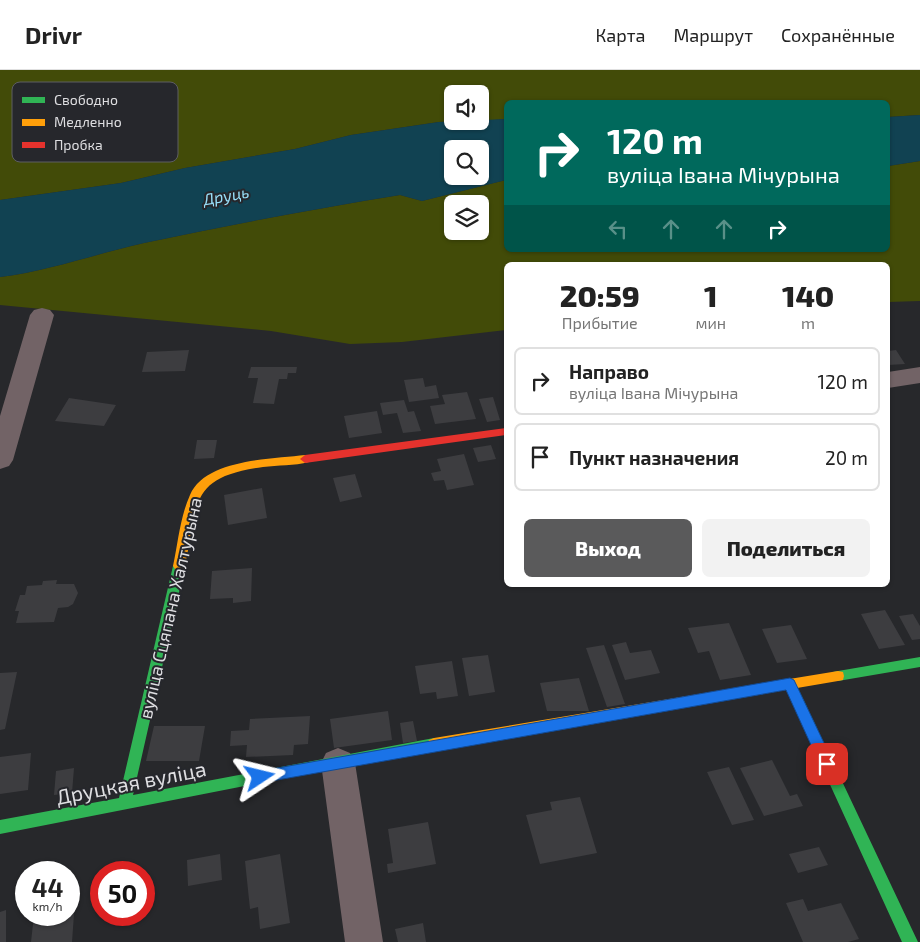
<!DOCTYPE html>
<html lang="ru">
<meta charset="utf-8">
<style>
:root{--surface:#fff;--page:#f2f2f2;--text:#222;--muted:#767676;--line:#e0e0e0;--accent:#5a5a5b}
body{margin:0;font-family:"Exo 2",sans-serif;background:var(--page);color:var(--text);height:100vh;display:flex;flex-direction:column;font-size:19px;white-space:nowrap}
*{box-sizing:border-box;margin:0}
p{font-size:16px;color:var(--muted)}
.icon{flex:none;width:28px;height:28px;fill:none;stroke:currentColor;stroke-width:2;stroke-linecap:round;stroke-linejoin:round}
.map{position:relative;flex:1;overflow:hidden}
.details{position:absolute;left:504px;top:192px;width:386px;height:325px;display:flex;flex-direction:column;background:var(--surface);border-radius:8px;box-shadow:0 1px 4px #0004}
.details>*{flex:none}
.banner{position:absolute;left:504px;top:30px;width:386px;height:152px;border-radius:8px;box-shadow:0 1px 4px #0004;background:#00695c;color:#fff;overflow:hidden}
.fabs{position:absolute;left:444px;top:15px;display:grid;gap:10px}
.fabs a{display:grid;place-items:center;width:45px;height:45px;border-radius:8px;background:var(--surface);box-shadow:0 1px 4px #0004;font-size:25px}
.speed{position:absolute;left:15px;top:791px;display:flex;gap:10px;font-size:25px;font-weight:700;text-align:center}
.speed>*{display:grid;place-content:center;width:65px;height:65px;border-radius:50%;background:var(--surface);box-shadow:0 1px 4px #0004;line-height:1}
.speed small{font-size:12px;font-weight:400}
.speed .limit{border:8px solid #d22;background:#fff;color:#111}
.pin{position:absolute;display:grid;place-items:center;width:42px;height:42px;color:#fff;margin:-21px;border-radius:10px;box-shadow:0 2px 8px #0006}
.me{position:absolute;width:55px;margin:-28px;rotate:80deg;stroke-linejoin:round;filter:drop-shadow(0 0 4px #0008)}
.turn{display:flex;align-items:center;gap:18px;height:105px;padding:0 20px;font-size:22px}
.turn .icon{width:65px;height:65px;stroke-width:2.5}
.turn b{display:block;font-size:35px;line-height:42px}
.lanes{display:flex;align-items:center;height:48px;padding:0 20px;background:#0003;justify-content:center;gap:25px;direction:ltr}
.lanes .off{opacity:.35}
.eta{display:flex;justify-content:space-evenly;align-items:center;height:85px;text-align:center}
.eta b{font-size:30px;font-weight:800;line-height:35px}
.button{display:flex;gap:10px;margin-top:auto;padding:10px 20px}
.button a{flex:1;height:58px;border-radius:8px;background:var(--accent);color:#fff;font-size:20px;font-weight:800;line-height:58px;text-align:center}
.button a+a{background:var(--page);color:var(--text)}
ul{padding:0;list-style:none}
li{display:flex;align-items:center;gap:15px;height:68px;margin:0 10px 8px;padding:0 10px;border:2px solid var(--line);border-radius:8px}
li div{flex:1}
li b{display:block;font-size:19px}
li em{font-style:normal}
header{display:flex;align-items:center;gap:30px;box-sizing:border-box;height:70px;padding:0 25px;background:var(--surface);border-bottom:1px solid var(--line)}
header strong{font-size:24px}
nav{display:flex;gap:28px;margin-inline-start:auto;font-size:18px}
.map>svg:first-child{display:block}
</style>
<header>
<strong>Drivr</strong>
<nav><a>Карта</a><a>Маршрут</a><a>Сохранённые</a></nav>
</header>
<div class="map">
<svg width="920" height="872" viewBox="0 0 920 872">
<rect width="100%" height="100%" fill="#27282b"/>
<!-- green -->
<path fill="#424b08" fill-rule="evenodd" d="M0,0H920V45L888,47V32H506V49L480,51V24H452V51H473L439,52L351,65L295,79L185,98L121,113L0,130Z
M920,91V231L888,232V195H506V260L402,272L350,274L271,261L0,235V207C49,201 95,184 144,173C229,155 314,139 400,125L422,131L506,110V180H888V96ZM452,134H480V161H452Z"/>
<!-- water -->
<path fill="#114252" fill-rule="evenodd" d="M920,45V91L888,96V47Z
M506,49V110L422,131L400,125C314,139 229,155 144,173C95,184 49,201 0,207V130L121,113L185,98L295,79L351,65L439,52ZM452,79H480V106H452Z"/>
<!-- building -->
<path fill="#3d3d40" d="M189,280L185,301L142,302L147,282Z
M896,280L905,294L888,295V281Z
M251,297H297L296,303H288L287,309H279L274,334L253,333L258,308H248Z
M423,308L425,317L436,315L439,328L409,332L404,310Z
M467,322L476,349L435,354L430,336L445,334L442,325Z
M493,327L500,350L487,352L479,329Z
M69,328L116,335L104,356L55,351Z
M404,330L408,342L414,341L421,361L403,363L397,343L383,345L380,333Z
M377,341L382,363L349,368L344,346Z
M197,370H217L214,388L194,389Z
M491,375L496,389L478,392L473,378Z
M464,384L474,415L447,420L444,410L434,411L431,403L441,401L437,389Z
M355,404L362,427L340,432L333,408Z
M262,418L267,448L228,455L224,425Z
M252,498L251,531L233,533V528L210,529L212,501Z
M57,510L56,514H74L78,523L73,534L68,537L58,538L54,552L16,553L19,541H15L20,525H25L27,516L42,515L43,511Z
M885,540L905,575L879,579L861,544Z
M913,544L920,556V569L912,570L899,546Z
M729,553L751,605L720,610L709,581L698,583L688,558Z
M791,555L807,589L777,593L762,559Z
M626,572L630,583L651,580L660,603L625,610L612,575Z
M604,575L625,634L607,637L586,578Z
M488,585L495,622L469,626L462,588Z
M452,591L458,626L437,629L436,622L420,624L415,596Z
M17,602L5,659L0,660V603Z
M579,608L589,641H547L540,613Z
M388,641L392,670L334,678L330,649Z
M310,646L308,674L294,675L293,685L246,687L247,675L230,676L231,661L249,660L250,649Z
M413,651L417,671L403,673L400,653Z
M154,656H205L199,691H146Z
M31,683L28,720L0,724V687Z
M772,690L790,726L797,724L803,736L764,746L740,698Z
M729,697L754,750L732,755L707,702Z
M74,698L72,723L54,725L56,701Z
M580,727L597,783L540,794L526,745L552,740L550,732Z
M428,752L436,794L388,803L387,794L393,793L388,759Z
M819,777L828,795L798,803L789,784Z
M220,784L222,810L188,816L187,790Z
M280,784L290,853L260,859L258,837L250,839L245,791Z
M803,829L808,841L841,833L859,869L848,872H803L786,833Z
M69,830H75L72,872H31L34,845H69Z
M6,840V872H0V842Z
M423,853L426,872H398L395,859Z"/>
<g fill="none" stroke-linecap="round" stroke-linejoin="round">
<!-- street -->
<path fill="#726366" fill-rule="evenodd" d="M42,238L50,240L54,245L13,390L9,396L0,399V346L30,245L34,240Z
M920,297V313L888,318V302Z
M338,678L350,683L355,693L383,872H345L321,693L326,683Z"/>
<!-- fast -->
<path fill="#30b455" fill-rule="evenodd" d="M179,492L183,493L185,496L133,725L434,668L439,670L441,674L439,678L0,764V750L119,728L173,496L175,493Z
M920,587V597L838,611L833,610L832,606L833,602L838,601Z
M790,609L795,610L796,614L918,872H902L784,614L785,610Z"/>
<!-- slow -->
<path fill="#ff9f0a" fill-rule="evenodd" d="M305,385L309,386L310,389L309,392C294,396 278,395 263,397C188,407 198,434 185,496L183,499H175L173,496C178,473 180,447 190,425C205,389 272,389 305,385Z
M838,601L843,602L844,606L843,610L838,611L434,680L429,678L427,674L429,670L434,668Z"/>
<!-- jam -->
<path fill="#e5322d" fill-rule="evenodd" d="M506,358V365L305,393L300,389L305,385Z"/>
</g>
<!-- route -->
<path fill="#1a73e8" stroke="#114b97" d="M790,608L794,610L834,694L832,699L827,701L822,699L786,620L260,713L255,711L253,707L255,702L260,701Z"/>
<g text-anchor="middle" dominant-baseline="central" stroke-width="4" stroke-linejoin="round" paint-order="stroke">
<!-- far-water labels -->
<g font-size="16" font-style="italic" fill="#97def8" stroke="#26272c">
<text transform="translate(226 125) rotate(-10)">Друць</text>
</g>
<!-- street labels -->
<g font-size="18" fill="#dedee1" stroke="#26272c">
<text transform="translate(170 538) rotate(-77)">вуліца Сцяпана Халтурына</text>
</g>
<!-- near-street labels -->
<g font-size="21" fill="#dedee1" stroke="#26272c">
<text transform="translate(131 712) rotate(-11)">Друцкая вуліца</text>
</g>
</g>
<!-- legend -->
<rect x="12" y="12" width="166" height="80" rx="8" fill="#26272c" stroke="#5d5e62" stroke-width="1"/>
<rect x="22" y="27" width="23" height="6" fill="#30b455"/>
<rect x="22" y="49" width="23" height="7" fill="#ff9f0a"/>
<rect x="22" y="72" width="23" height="6" fill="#e5322d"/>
<g font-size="14" fill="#dedee1">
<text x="54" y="35">Свободно</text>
<text x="54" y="57">Медленно</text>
<text x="54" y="80">Пробка</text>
</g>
</svg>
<div class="fabs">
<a><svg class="icon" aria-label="sound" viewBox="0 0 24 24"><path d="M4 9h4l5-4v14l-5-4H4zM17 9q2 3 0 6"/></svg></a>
<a><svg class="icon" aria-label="search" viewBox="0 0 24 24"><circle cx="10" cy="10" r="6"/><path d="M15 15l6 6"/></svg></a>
<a><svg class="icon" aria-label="layers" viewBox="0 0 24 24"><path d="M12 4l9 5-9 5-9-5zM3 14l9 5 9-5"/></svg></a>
</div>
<div class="speed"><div>44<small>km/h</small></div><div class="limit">50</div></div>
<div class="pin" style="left:827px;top:694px;background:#d93025"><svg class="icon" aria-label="arrive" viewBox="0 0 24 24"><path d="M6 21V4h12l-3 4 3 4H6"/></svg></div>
<svg class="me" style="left:260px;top:707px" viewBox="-20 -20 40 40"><path d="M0-17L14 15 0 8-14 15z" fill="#1a73e8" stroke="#fff" stroke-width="4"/></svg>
<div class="banner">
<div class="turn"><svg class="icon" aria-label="right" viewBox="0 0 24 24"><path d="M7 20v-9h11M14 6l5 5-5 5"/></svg><div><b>120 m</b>вуліца Івана Мічурына</div></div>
<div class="lanes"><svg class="icon off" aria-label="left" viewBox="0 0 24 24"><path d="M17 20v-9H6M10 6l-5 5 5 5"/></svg><svg class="icon off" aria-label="ahead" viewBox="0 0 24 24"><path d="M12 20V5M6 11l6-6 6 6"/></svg><svg class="icon off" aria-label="ahead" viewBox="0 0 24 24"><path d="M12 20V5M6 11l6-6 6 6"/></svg><svg class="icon" aria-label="right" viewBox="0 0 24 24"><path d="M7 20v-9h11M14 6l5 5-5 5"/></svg></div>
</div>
<section class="details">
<div class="eta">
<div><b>20:59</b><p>Прибытие</p></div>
<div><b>1</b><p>мин</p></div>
<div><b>140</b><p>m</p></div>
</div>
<ul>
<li><svg class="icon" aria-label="right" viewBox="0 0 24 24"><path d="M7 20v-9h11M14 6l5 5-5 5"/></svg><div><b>Направо</b><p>вуліца Івана Мічурына</p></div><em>120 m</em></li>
<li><svg class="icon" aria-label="arrive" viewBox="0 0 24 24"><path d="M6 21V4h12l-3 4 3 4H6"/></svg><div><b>Пункт назначения</b></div><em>20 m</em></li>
</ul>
<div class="button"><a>Выход</a><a>Поделиться</a></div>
</section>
</div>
